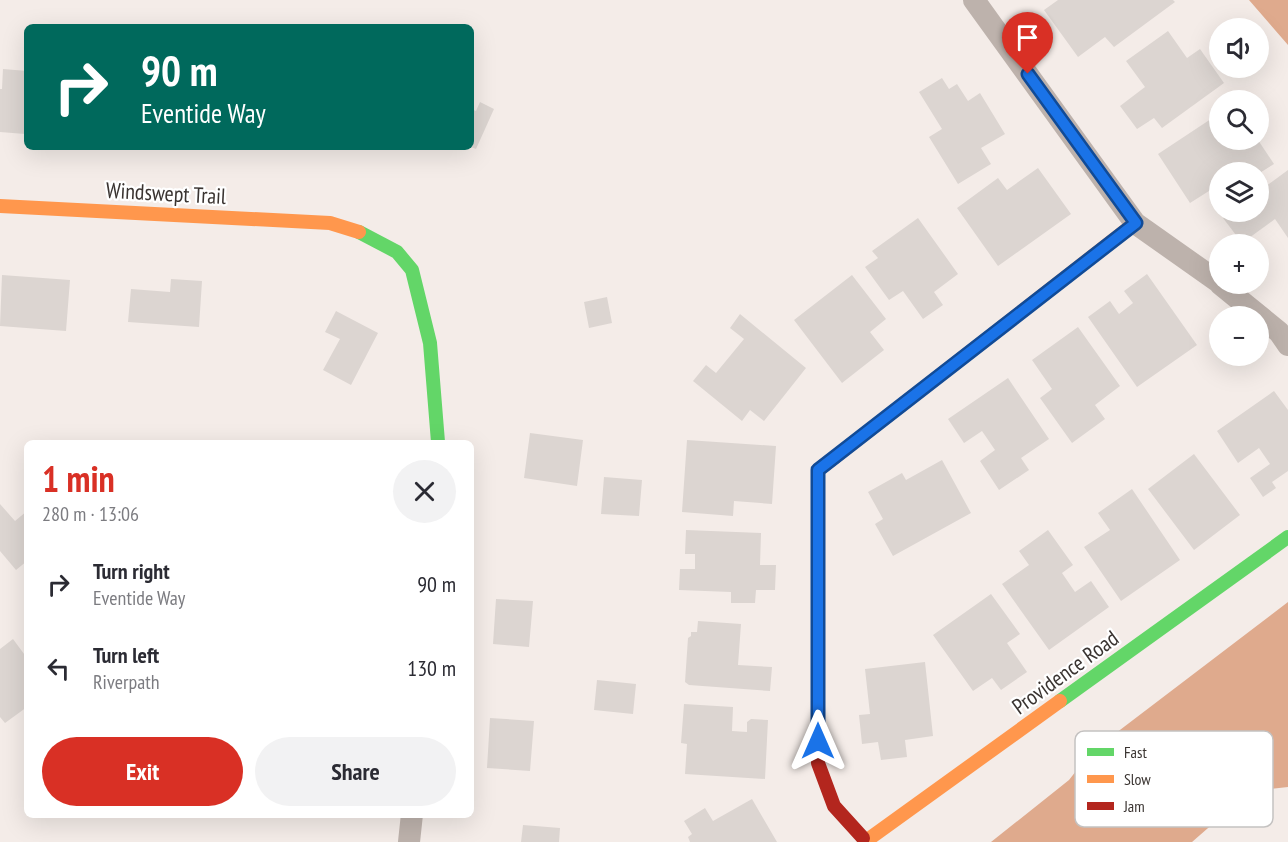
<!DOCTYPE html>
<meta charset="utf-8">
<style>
:root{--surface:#fff;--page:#f2f2f3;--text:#2b2b33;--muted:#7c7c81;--accent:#d93025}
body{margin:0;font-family:"PT Sans Narrow",sans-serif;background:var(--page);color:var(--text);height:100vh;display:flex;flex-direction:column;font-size:22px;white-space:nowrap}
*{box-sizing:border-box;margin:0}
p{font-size:20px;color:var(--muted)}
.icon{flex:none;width:33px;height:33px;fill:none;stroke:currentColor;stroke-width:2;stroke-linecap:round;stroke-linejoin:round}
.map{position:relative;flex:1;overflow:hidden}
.drawer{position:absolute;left:24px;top:440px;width:450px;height:378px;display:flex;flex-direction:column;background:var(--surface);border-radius:9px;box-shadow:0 6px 24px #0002}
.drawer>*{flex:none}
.banner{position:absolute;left:24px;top:24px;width:450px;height:126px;border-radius:9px;box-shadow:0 6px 24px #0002;background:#00695c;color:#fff;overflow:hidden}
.tools{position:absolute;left:1209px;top:18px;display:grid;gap:12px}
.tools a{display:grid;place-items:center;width:60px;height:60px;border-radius:50%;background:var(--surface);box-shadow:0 6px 24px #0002;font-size:30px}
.pin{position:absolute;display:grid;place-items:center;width:51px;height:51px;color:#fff;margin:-62px -26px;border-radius:50% 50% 50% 0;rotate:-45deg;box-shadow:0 0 6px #0007}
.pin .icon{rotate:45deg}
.me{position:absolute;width:66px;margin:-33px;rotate:0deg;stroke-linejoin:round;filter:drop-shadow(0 0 4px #0008)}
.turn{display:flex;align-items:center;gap:21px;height:126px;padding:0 18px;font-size:27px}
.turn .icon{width:78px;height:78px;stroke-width:2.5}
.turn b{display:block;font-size:42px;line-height:51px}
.round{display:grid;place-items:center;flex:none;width:63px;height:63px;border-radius:32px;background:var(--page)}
.overview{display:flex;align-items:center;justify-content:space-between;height:102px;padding:0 18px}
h1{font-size:36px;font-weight:800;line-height:45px;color:var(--accent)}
.cta{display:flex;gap:12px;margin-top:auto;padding:12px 18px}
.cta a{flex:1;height:69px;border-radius:36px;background:var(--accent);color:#fff;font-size:24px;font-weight:800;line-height:69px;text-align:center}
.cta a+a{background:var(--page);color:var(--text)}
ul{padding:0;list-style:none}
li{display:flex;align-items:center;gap:18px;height:84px;padding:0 18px}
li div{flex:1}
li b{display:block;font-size:22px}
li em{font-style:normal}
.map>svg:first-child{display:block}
</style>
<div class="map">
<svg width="1288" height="842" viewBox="0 0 1288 842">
<rect width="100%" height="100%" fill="#f4ece8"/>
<!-- water -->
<path fill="#dfaa8d" d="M1249,0H1288V45Z
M1288,602V787L1260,790L1231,808L1192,842H991L1069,780L1091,752Z"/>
<!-- building -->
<path fill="#dcd5d1" d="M1058,0H1173L1175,2L1114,47L1105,37L1078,57L1044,10Z
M1168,31L1187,58L1200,49L1224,83L1162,128L1154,118L1137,129L1120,106L1145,87L1126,61Z
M3,69L27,71V106L25,134L0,132V89H2Z
M942,78L949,89L957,84L968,101L980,93L1005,134L981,148L991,164L958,184L929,137L942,129L919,92Z
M480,102L494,109L476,149L471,147V109L476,111Z
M1220,113V140H1258L1274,164L1258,174V172H1220V184L1190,203L1158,154Z
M1038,168L1071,214L998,266L957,208L998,178L1007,190Z
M1288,170V238L1275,219L1242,243L1223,218L1232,212H1258V192Z
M918,218L958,274L934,292L943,305L923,319L903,291L889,300L865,267L878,258L872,251Z
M1147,274L1197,345L1137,387L1088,317L1110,301L1119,314L1133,303L1124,291Z
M2,275L70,280L66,331L0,326Z
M852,275L886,319L870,332L884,350L842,383L794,320Z
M171,279L202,281L199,327L128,322L131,289L170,292Z
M607,297L612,323L589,328L584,302Z
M336,311L378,333L351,385L323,370L340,339L325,332Z
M740,314L806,368L764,421L750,410L742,421L693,381L706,365L716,373L744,339L730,328Z
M1078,327L1120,386L1095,405L1105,419L1072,443L1040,398L1052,389L1032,360Z
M1008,378L1049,439L1021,458L1029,470L999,490L980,461L995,450L982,431L964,443L948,419Z
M1274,391L1288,410V471L1272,482L1276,488L1263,497L1250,478L1270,464L1259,448L1238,463L1217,431Z
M530,433L583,440L577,486L524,478Z
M687,440L776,446L772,504L734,501L733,516L682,512Z
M1194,454L1240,515L1194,550L1148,489Z
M942,460L971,513L893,556L875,524L883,519L868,492L902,473L906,480Z
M604,477L642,480L639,516L601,514Z
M1132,489L1180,560L1121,601L1084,547L1110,530L1098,513Z
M0,504L15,521L27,511V561L16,570L0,551Z
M686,530L761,533L760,565H776L775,590H756L755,603H731V592L679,590L680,569H695V554H685Z
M1048,530L1073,565L1062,573L1075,592L1091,581L1109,607L1049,650L1002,584L1029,565L1019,551Z
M991,594L1020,634L1007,643L1027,672L1001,690L992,678L973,691L933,635Z
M496,599L533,601L529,647L493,644Z
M698,621L741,624L738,665L772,667L770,691L689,685L685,682L688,638L691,636V632H697Z
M13,639L27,658V707L5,723L0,717V649Z
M925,662L933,736L905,740L907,757L881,760L878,742L862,744L859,715L870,714L865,669Z
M597,680L636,684L633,714L594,710Z
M684,704L733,707L732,731L747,732V722L751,719L768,720L765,779L685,774L687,744L681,743Z
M490,718L534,721L530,771L487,768Z
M752,799L777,842H690L688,837L692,834L684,821L705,808L713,821Z
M523,825L560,828L559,842H521Z"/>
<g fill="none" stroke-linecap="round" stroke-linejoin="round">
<!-- street -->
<path stroke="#bdb2ac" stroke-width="22" d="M974,0L1135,223L1220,283
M1220,284L1279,332L1288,345
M409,842L412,814"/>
<!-- fast -->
<path stroke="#63d668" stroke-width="14" d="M359,232L397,252L412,270L430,343L438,442
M1060,701L1288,537"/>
<!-- slow -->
<path stroke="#ff974d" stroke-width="14" d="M0,206L330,223L359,232
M835,457L1135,223
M863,838L866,841L1060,701"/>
<!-- jam -->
<path stroke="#b3261e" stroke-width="14" d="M835,457L818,470V763L834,806L863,838"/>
</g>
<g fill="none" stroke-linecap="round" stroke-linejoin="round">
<!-- route casing -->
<g stroke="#114b97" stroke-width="15">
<path id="route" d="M818,741V470L1136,223L1028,74"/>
</g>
<!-- route -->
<use href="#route" stroke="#1a73e8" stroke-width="10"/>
</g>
<g text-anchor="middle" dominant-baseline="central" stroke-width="4.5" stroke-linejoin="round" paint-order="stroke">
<!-- street labels -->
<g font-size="22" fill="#3a3431" stroke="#fff">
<text transform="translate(166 193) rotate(3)">Windswept Trail</text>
<text transform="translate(1065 672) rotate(-36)">Providence Road</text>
</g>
</g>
<!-- legend -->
<rect x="1075" y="731" width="198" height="96" rx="9" fill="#fff" stroke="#c4c2c1" stroke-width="1.5"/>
<rect x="1087" y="748" width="27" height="8" fill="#63d668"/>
<rect x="1087" y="775" width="27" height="8" fill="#ff974d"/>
<rect x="1087" y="802" width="27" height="8" fill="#b3261e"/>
<g font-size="16" fill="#3a3431">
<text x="1124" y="758">Fast</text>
<text x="1124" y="785">Slow</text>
<text x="1124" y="812">Jam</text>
</g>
</svg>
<div class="tools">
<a><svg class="icon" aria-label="sound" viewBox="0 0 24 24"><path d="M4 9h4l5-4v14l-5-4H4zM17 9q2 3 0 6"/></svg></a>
<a><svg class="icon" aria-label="search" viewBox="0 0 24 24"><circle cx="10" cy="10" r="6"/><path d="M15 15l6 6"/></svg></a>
<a><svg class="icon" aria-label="layers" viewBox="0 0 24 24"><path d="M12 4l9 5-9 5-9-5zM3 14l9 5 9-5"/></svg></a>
<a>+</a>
<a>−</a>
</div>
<div class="pin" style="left:1028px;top:74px;background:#d93025"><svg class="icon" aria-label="arrive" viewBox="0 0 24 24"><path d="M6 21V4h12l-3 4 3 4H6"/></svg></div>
<svg class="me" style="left:818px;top:741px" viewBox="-20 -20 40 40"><path d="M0-17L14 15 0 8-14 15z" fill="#1a73e8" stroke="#fff" stroke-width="4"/></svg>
<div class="banner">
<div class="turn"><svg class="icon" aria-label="right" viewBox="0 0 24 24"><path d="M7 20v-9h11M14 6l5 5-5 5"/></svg><div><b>90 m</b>Eventide Way</div></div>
</div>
<section class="drawer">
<div class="overview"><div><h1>1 min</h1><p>280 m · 13:06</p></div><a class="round"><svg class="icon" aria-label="close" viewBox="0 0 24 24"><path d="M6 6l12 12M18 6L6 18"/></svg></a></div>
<ul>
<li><svg class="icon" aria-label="right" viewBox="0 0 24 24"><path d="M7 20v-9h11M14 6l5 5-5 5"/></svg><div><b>Turn right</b><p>Eventide Way</p></div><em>90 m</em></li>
<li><svg class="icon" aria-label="left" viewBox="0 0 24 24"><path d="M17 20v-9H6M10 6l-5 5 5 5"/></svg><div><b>Turn left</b><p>Riverpath</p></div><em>130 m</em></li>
</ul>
<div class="cta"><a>Exit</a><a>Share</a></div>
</section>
</div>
